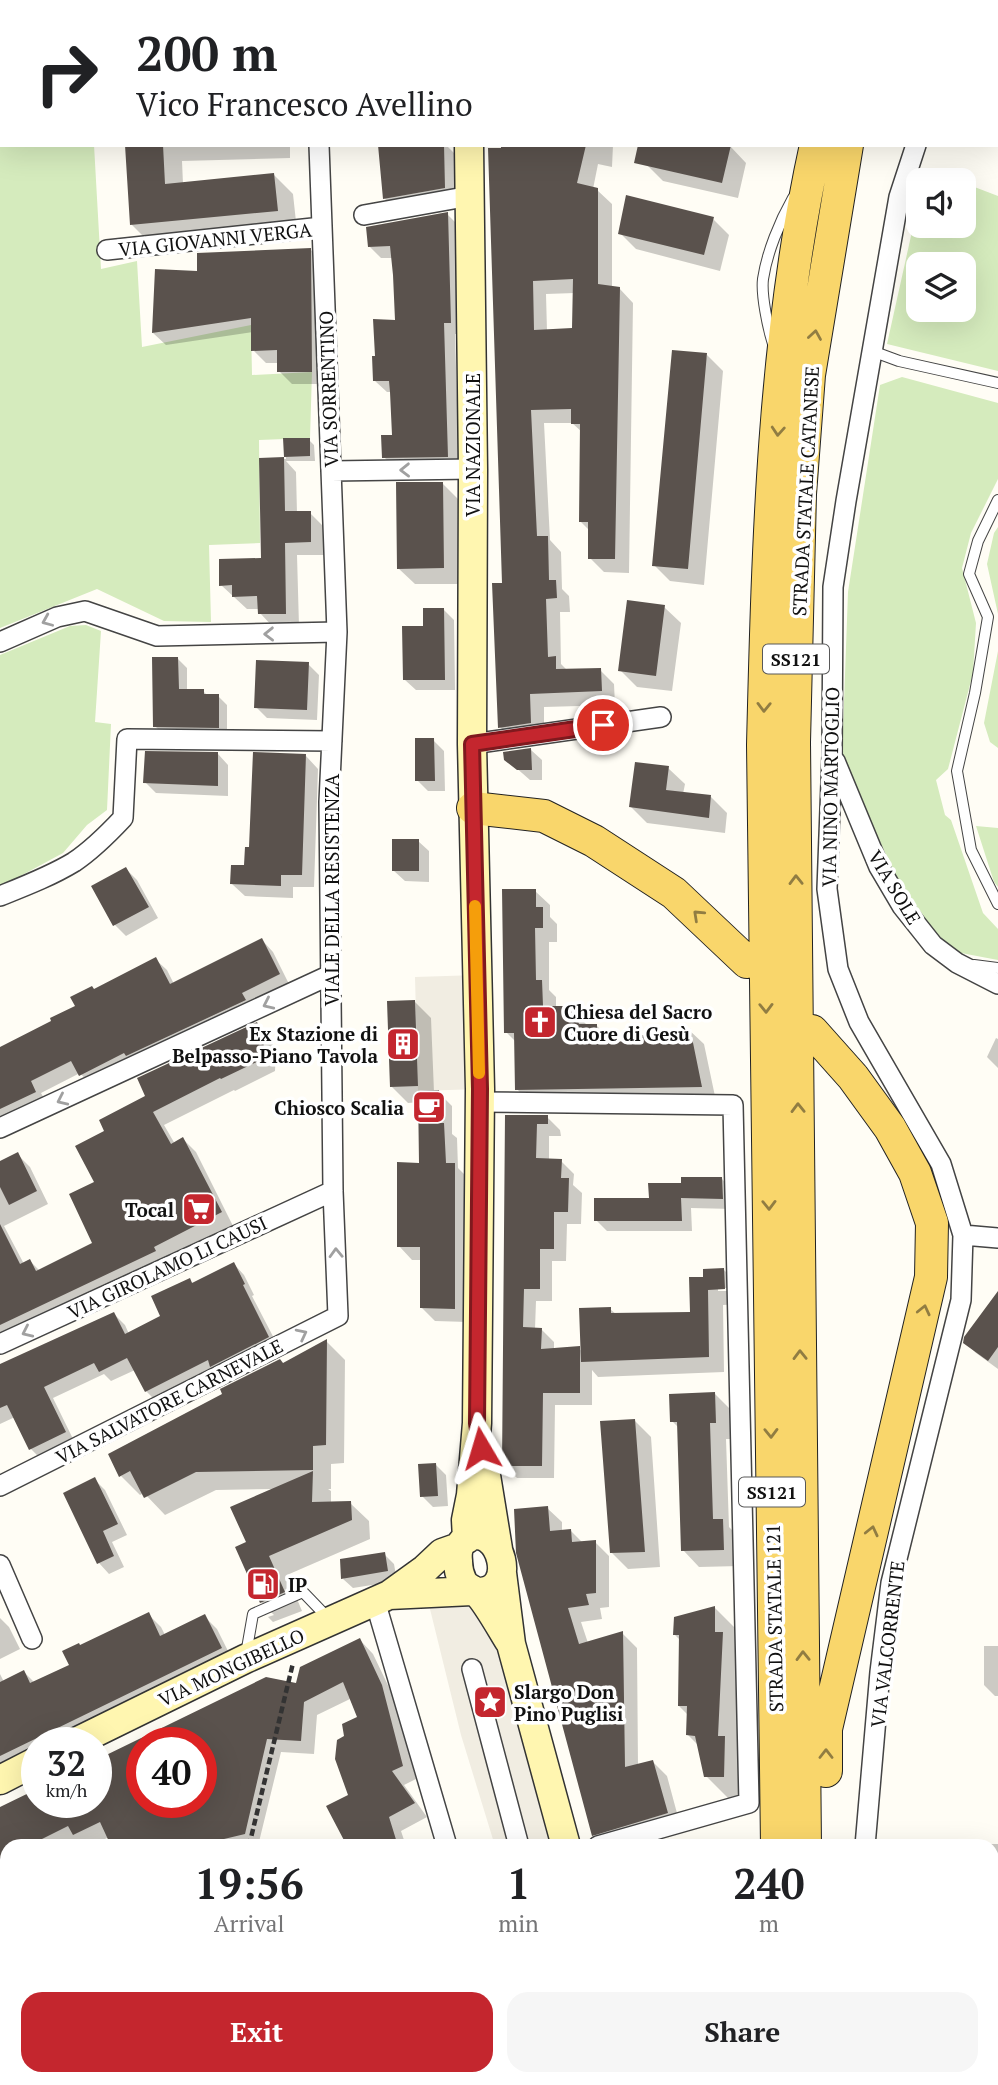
<!DOCTYPE html>
<meta charset="utf-8">
<style>
:root{--surface:#fff;--page:#f6f6f6;--text:#202124;--muted:#757577;--accent:#c4262e}
body{margin:0;font-family:"PT Serif",serif;background:var(--page);color:var(--text);height:100vh;display:flex;flex-direction:column;font-size:26px;white-space:nowrap}
*{box-sizing:border-box;margin:0}
p{font-size:23px;color:var(--muted)}
.icon{flex:none;width:38px;height:38px;fill:none;stroke:currentColor;stroke-width:2;stroke-linecap:round;stroke-linejoin:round}
.map{position:relative;flex:1;overflow:hidden}
.details{position:absolute;left:0px;top:1839px;width:999px;height:247px;display:flex;flex-direction:column;background:var(--surface);border-radius:21px 21px 0 0;box-shadow:0 7px 28px #0002}
.details>*{flex:none}
.guide{position:absolute;left:0px;top:0px;width:999px;height:147px;box-shadow:0 7px 28px #0002;background:#fff;color:var(--text);overflow:hidden}
.buttons{position:absolute;left:906px;top:168px;display:grid;gap:14px}
.buttons a{display:grid;place-items:center;width:70px;height:70px;border-radius:14px;background:var(--surface);box-shadow:0 7px 28px #0002;font-size:35px}
.speed{position:absolute;left:21px;top:1727px;display:flex;gap:14px;font-size:35px;font-weight:700;text-align:center}
.speed>*{display:grid;place-content:center;width:91px;height:91px;border-radius:50%;background:var(--surface);box-shadow:0 7px 28px #0002;line-height:1}
.speed small{font-size:18px;font-weight:400}
.speed .limit{border:10px solid #d22;background:#fff;color:#111}
.pin{position:absolute;display:grid;place-items:center;width:60px;height:60px;color:#fff;margin:-30px;border:4px solid #fff;border-radius:50%;box-shadow:0 2px 7px #0007}
.me{position:absolute;width:77px;margin:-38px;rotate:353deg;stroke-linejoin:round;filter:drop-shadow(0 0 5px #0008)}
.turn{display:flex;align-items:center;gap:24px;height:147px;padding:0 21px;font-size:32px}
.turn .icon{width:91px;height:91px;stroke-width:2.5}
.turn b{display:block;font-size:49px;line-height:60px}
.eta{display:flex;justify-content:space-evenly;align-items:center;height:119px;text-align:center}
.eta b{font-size:42px;font-weight:700;line-height:49px}
.cta{display:flex;gap:14px;margin-top:auto;padding:14px 21px}
.cta a{flex:1;height:80px;border-radius:21px;background:var(--accent);color:#fff;font-size:28px;font-weight:700;line-height:80px;text-align:center}
.cta a+a{background:var(--page);color:var(--text)}
.map>svg:first-child{display:block}
</style>
<div class="map">
<svg width="998" height="2085" viewBox="0 0 998 2085">
<rect width="100%" height="100%" fill="#fffdf5"/>
<!-- green -->
<path fill="#d5ebbd" fill-rule="evenodd" d="M2,28V145H94L101,269L137,261L142,347L251,325L252,375L312,372L310,438L259,440L260,543L209,545L211,622L164,621L97,589L0,628V30Z
M964,183L998,196V371L887,344L919,200V226H964ZM919,264H964V310H919Z
M902,377L998,403V479L971,533L962,568L976,623L973,673L948,769L936,780L945,815L951,820L983,913L998,929V960L961,953L948,945L924,920L902,890L842,758L848,592L880,385Z
M998,527V614L987,564L994,533Z
M86,625L101,631L95,722L111,724L107,810L87,825L63,853L0,887V655L70,626Z
M998,651V748L990,742L984,723Z
M976,826L998,828V887L994,882Z"/>
<!-- plaza -->
<path fill="#f1ede2" d="M477,975L480,1089L418,1091L415,977Z
M452,1591L493,1616L566,1846H495L461,1735L429,1605Z"/>
<!-- shadow -->
<path fill="#0003" fill-rule="evenodd" d="M227,0H281L282,2H228Z
M388,0H453V2H388Z
M551,0H656L655,2H551Z
M683,0H748L755,2H682Z
M127,145H290V158L182,161L183,184L273,174L293,194L297,231L152,245L132,225Z
M388,145H446L454,153L455,198L395,209L384,198Z
M502,145H613L612,167L598,164L593,189L597,190L612,204V288H619L633,303L629,573L604,572L590,558V531L580,521L582,432L572,423H544L550,540L561,552L562,589L569,596L570,612H560L561,664L568,671L600,670L614,684L615,705L544,707V737L514,741L500,727L504,584ZM575,293L574,330L547,331L546,294Z
M730,146L746,163L738,198L663,181L646,164Z
M447,214L459,226L462,334H455L459,468L396,469L384,457L394,437L392,392H387L375,381L397,322L393,258H381L369,246Z
M713,219L729,235L720,271L636,249L620,233Z
M310,249L323,262L324,384H292L279,371V363H266L253,350V332L166,345L153,333L199,273Z
M707,355L723,371L704,585L670,581L654,565Z
M285,440H309L314,445L315,461H286L296,472L297,513H310L323,526L324,555H297L299,626L273,627L260,613V609H247L221,585L262,560L261,459H286Z
M442,483L459,500L460,584H415L398,568Z
M664,607L681,623L672,691L637,687L620,670Z
M444,610L454,620L455,690H416L405,680L425,627Z
M178,659L187,668V691H203L208,696H218L227,705V736L164,735L155,726Z
M308,664L319,675L317,720L267,718L256,707Z
M433,740L444,751L445,791H428L417,780Z
M531,750L542,760V780H530L506,759Z
M218,754L228,765V796L156,793L145,782Z
M306,756L318,769L314,887H293V898L245,896L232,884L246,867L251,849Z
M668,768L685,784L683,794L711,797L727,813L725,833L647,823L631,807Z
M418,841L429,851V882L405,881L394,871Z
M126,869L137,880L158,918L126,936L115,925L94,887Z
M535,891L550,905V917L557,924V942H549V990L556,997V1008L572,1010L588,1026L596,1025L611,1040V1043H639L689,1030L704,1044L716,1101L531,1104L517,1089L516,1042L506,1032Z
M262,940L273,952L290,986L92,1086L80,1073L41,1093L47,1104L0,1126V1048L53,1022L77,1007L94,990L155,959L167,970L174,984Z
M415,1002L431,1018L434,1092H438L452,1106V1134L457,1138L458,1168L468,1178V1322L435,1321L421,1307L422,1260H412L399,1246L421,1164L420,1102L408,1103L391,1086Z
M256,1025L269,1037L276,1052L275,1071L235,1091L234,1090L164,1125L175,1144L183,1139L196,1152L233,1226L0,1343V1163L17,1154L30,1167L48,1204L4,1226L24,1264L30,1261L40,1271L95,1244L96,1183L107,1131L148,1097Z
M996,1038L998,1039V1068L987,1057Z
M507,1116L547,1117L560,1130L561,1136H549V1160L561,1161L574,1174L573,1185L582,1193L581,1224H567L566,1261H552V1301H536L535,1329H541L554,1342V1350L579,1348L582,1352L610,1309L617,1315L692,1314L705,1279L724,1270L740,1286V1304L723,1305L724,1372L598,1377L592,1370V1405H555L554,1478H517L504,1465ZM718,1288H734V1291H718Z
M722,1179L732,1190L733,1209L691,1208L692,1231H607L596,1220L651,1200Z
M234,1264L244,1275L254,1295L252,1296L279,1348L157,1402L146,1391L135,1370L111,1381L104,1374L53,1398L75,1443L41,1459L30,1448L15,1417L0,1424V1366L114,1314L125,1325L129,1334L163,1317L189,1280L194,1284Z
M998,1302V1369L976,1353L965,1342Z
M326,1341L345,1360L344,1463L331,1464V1489H328L331,1491V1503H350L369,1521L370,1539L287,1575L302,1611L273,1622L268,1617L274,1615L261,1602L248,1543L276,1489L216,1490L165,1515L144,1493L140,1495L121,1476L284,1364Z
M715,1394L731,1410L732,1439H726L729,1527L739,1537L740,1566L699,1567L683,1550L679,1428L672,1421Z
M635,1421L651,1437L660,1567L628,1569L611,1552Z
M436,1465L446,1475L448,1506L433,1507L422,1496Z
M94,1479L105,1490L127,1535L112,1542L124,1567L109,1574L99,1563Z
M547,1508L562,1522V1531L570,1530L583,1543L595,1542L609,1556V1607L600,1608L602,1619L581,1622L588,1643L622,1633L637,1648L638,1766L653,1762L667,1776L681,1828L605,1846L594,1835L519,1559Z
M384,1554L394,1564L397,1581L353,1588L343,1579Z
M715,1608L736,1629V1648L743,1655L745,1798H728L706,1776L699,1746L688,1735V1715L679,1706L680,1640L675,1635Z
M148,1614L161,1627L165,1635L204,1616L217,1629L233,1661L64,1743H37V1756L0,1774V1674L4,1682L24,1672L35,1683L71,1666L80,1647Z
M0,1618L9,1627L20,1649L0,1659Z
M360,1640L373,1654L395,1700L416,1779L404,1785L427,1817L401,1831L406,1846H352L346,1840L351,1795L346,1737L359,1717L350,1699L317,1715L314,1754L281,1752L258,1846H113L109,1837L91,1846H86L80,1840L68,1846H7V1882L0,1886V1809L37,1802H96V1762L266,1679L297,1685ZM142,1743H201V1802H142Z
M984,1646H998V1696H995L984,1685Z
M673,1839L681,1846H647Z
M968,1844H998V2075H992V1846H968Z
M7,2021V2070L0,2055V2023Z
M11,2079H95L97,2085H84L87,2080L72,2085H16Z
M322,2079H442L444,2085H323Z"/>
<!-- building -->
<path fill="#5a524d" fill-rule="evenodd" d="M125,145H163L165,184L274,173L278,211L130,225Z
M378,145H444L445,188L383,199Z
M501,145H586L577,183L598,188V284L620,287L615,559H588V522H579L580,424H571V409L531,410L537,536H548L549,580H556L557,598L546,599L548,657L556,656V669L601,668L602,691L530,694L531,723L498,728L492,583H502L488,148H501ZM573,279L572,328L534,330L533,281Z
M638,145H731L722,183L634,163Z
M626,195L714,217L704,255L618,234Z
M448,212L451,323H444L448,457L382,458L381,435H392L390,392L389,381H373L372,356H375L373,319L395,320L393,275L390,246L368,247L366,227Z
M311,248L312,372H277V350L251,351V318L152,333L155,269L197,271V253Z
M672,350L707,353L688,569L652,566Z
M283,438H310V456L284,457Z
M284,457L285,511H311V542L285,543L286,614H258L257,596L232,597V585L219,586V559L261,558L259,458Z
M396,482H443L444,568L397,569Z
M627,600L665,605L656,676L618,671Z
M423,608H444L445,680H403L402,626H423Z
M152,657H178L179,689H204V694H219V728L153,727Z
M256,660L309,662L307,710L254,708Z
M415,738H434L435,781H415Z
M531,748L532,770H517L504,760L503,752Z
M145,751L218,752V786L143,783Z
M253,752L306,754L302,875H281V886L230,884L231,865H244L245,847H249Z
M635,762L669,766L666,790L711,795L709,818L629,807Z
M392,839H419V871H392Z
M126,867L149,907L113,926L91,886Z
M502,889H536V907H543V928H535L536,980H542L543,1006H567L573,1008L579,1024H597V1042L637,1041L636,1036L690,1028L702,1087L515,1090L514,1033H504Z
M262,938L280,974L242,993L246,1000L126,1056L124,1053L79,1076L71,1061L31,1081L36,1092L0,1109V1047L51,1021L50,1018L75,1006L70,997L92,986L94,989L156,957L170,984Z
M415,1000L418,1086L390,1087L387,1001Z
M257,1022L264,1038L263,1059L221,1079L220,1078L153,1112L171,1144L183,1137L222,1212L154,1247L156,1251L0,1325V1224L20,1264L30,1259L36,1271L92,1243L69,1194L94,1182L75,1146L104,1131L99,1120L145,1096L137,1078Z
M439,1090L440,1123H444L446,1163H455V1309L420,1308V1247H397V1162L419,1163L418,1091Z
M505,1115H548V1124H537L536,1158L562,1159L561,1178H569L568,1212H554V1249H540V1289H524L523,1327L542,1328L541,1349L580,1346V1393H543L542,1466H502Z
M18,1152L37,1191L9,1205L0,1187V1161Z
M681,1177H722L723,1199L681,1198L682,1221H594V1198H649L648,1183H681V1190Z
M234,1262L245,1284L243,1285L269,1337L210,1367L208,1360L145,1392L127,1358L99,1372L94,1363L44,1387L66,1432L29,1450L7,1405L0,1408V1364L114,1312L125,1334L160,1316L151,1296L190,1278L192,1283Z
M724,1268L725,1289L708,1290L709,1357L581,1362L579,1308L611,1307V1313L690,1312L689,1277H703V1269Z
M998,1291V1347L988,1361L963,1343L964,1337Z
M327,1339L326,1445L313,1446V1470L196,1472L144,1498L130,1471L119,1477L108,1454L222,1394L220,1389L280,1359L283,1363Z
M715,1392L716,1423H710L713,1519H723L724,1550L681,1551L677,1422H670L669,1394Z
M635,1419L645,1552L610,1553L600,1421Z
M436,1463L438,1496L420,1497L418,1464Z
M313,1471L312,1502L351,1501L352,1520L269,1556L285,1592L260,1603L235,1547L246,1542L230,1507Z
M95,1477L118,1524L103,1531L114,1556L97,1564L63,1493Z
M548,1506L550,1531L571,1529L572,1542L596,1540V1593L586,1594L589,1605L568,1608L579,1644L623,1631L625,1767L653,1760L668,1813L592,1836L516,1553L514,1509Z
M385,1552L388,1571L341,1579L340,1559Z
M715,1606V1632H723L718,1736H725L724,1777H704L695,1736L686,1735L687,1706H678L679,1635H673L674,1617Z
M149,1612L160,1636L205,1614L222,1648L0,1756V1682L24,1670L30,1683L69,1665L62,1651L79,1643L80,1645Z
M360,1638L382,1685L403,1766L392,1771L415,1803L389,1817L398,1846H347L326,1806L348,1795L335,1759L337,1740L344,1736L342,1724L357,1717L343,1682L304,1702L301,1741L267,1739L245,1834L224,1839L225,1843L213,1846H111L100,1822L73,1835L68,1826L28,1846H7V1856L0,1860V1807L37,1789V1802H96V1760L266,1677L296,1683L300,1667ZM142,1743H201V1802H142Z"/>
<g fill="none" stroke-linecap="round" stroke-linejoin="round">
<!-- lane casing -->
<g stroke="#444" stroke-width="12">
<path id="lane" d="M773,344C768,328 761,295 763,279C767,252 780,221 793,198
M872,351L899,361L998,383
M998,500L978,541L969,574L988,617L975,693L957,771L971,850L998,904
M974,965L998,968
M246,1654L253,1614L303,1592L328,1618"/>
</g>
<!-- street casing -->
<g stroke="#444" stroke-width="22">
<path id="street" d="M313,0V2
M950,0V2
M364,215L470,196
M107,250L322,227
M331,471L473,469
M0,642L57,617L85,611L157,636L337,632
M472,744L661,717
M835,761L879,867L902,906L933,945L957,963L998,984
M0,896C25,886 51,876 74,862C92,850 108,834 123,818L127,739L332,741
M479,1102L733,1105L749,1803L598,1846
M0,1128L330,975
M963,1235L998,1238
M0,1344L333,1191
M0,1486L338,1316L333,1191L329,802L337,632L319,145
M0,1565L32,1639
M375,1601L447,1846
M472,1669L519,1846
M865,1846L880,1672L891,1583L961,1300L963,1235L941,1164L859,1022L838,969L827,889L832,756L833,587L846,501L899,197L916,145
M159,2079L161,2085
M515,2079L516,2085
M52,2085L72,2079
M844,2085L845,2079"/>
</g>
<!-- secondary casing -->
<g stroke="#333" stroke-width="31">
<path id="secondary" d="M468,0V2
M484,1463L498,1549
M467,1539L466,1520L471,1495L477,1423L480,1089L472,744L473,469L469,145
M502,1573L511,1644L566,1846
M475,1592C522,1595 500,1520 467,1538C458,1544 457,1552 458,1561C458,1568 460,1576 463,1582C467,1588 471,1588 476,1592C485,1599 502,1630 509,1641
M389,1595L472,1591
M74,1743L245,1659L389,1595L425,1569L442,1553L459,1547
M0,1780L37,1761
M624,2079L626,2085"/>
</g>
<!-- primary casing -->
<g stroke="#222" stroke-width="34">
<path id="primary" d="M847,2L848,0
M878,2L879,0
M473,808L544,816L594,841L674,893L747,962
M812,1031L853,1077L890,1128L915,1173L932,1223L931,1277L826,1729V1771
M777,1846L763,745C768,546 773,340 816,145
M805,1846L794,742L800,494L809,375L847,145
M779,2079L780,2085
M809,2079V2085"/>
</g>
<!-- path -->
<path stroke="#333" stroke-width="4.5" stroke-dasharray="7 3.5" stroke-linecap="butt" d="M249,1846L293,1663"/>
<!-- lane -->
<use href="#lane" stroke="#fff" stroke-width="10"/>
<!-- street -->
<use href="#street" stroke="#fff" stroke-width="19"/>
<!-- secondary -->
<use href="#secondary" stroke="#fff6b0" stroke-width="28"/>
<!-- primary -->
<use href="#primary" stroke="#f9d66b" stroke-width="32"/>
</g>
<!-- one-way arrows -->
<defs><path id="oneway-chevron" d="M-2-3.5L2.5 0L-2 3.5" fill="none" stroke-width="1.6" stroke-linecap="round" stroke-linejoin="round" transform="scale(1.75)"/></defs>
<g stroke="#917d42">
<use href="#oneway-chevron" transform="translate(815 335) rotate(-81)"/>
<use href="#oneway-chevron" transform="translate(778 431) rotate(94)"/>
<use href="#oneway-chevron" transform="translate(764 707) rotate(91)"/>
<use href="#oneway-chevron" transform="translate(796 880) rotate(-91)"/>
<use href="#oneway-chevron" transform="translate(698 915) rotate(-137)"/>
<use href="#oneway-chevron" transform="translate(766 1008) rotate(89)"/>
<use href="#oneway-chevron" transform="translate(798 1108) rotate(-91)"/>
<use href="#oneway-chevron" transform="translate(769 1205) rotate(89)"/>
<use href="#oneway-chevron" transform="translate(924 1310) rotate(-77)"/>
<use href="#oneway-chevron" transform="translate(800 1355) rotate(-91)"/>
<use href="#oneway-chevron" transform="translate(771 1433) rotate(89)"/>
<use href="#oneway-chevron" transform="translate(872 1531) rotate(-77)"/>
<use href="#oneway-chevron" transform="translate(803 1656) rotate(-91)"/>
<use href="#oneway-chevron" transform="translate(826 1754) rotate(-90)"/>
</g>
<g stroke="#a0a0a0">
<use href="#oneway-chevron" transform="translate(405 470) rotate(179)"/>
<use href="#oneway-chevron" transform="translate(47 621) rotate(157)"/>
<use href="#oneway-chevron" transform="translate(269 634) rotate(179)"/>
<use href="#oneway-chevron" transform="translate(268 1004) rotate(155)"/>
<use href="#oneway-chevron" transform="translate(62 1100) rotate(155)"/>
<use href="#oneway-chevron" transform="translate(336 1253) rotate(-92)"/>
<use href="#oneway-chevron" transform="translate(27 1332) rotate(155)"/>
<use href="#oneway-chevron" transform="translate(302 1334) rotate(-27)"/>
</g>
<g fill="none" stroke-linecap="round" stroke-linejoin="round">
<!-- route casing -->
<g stroke="#7f191e" stroke-width="18">
<path id="route" d="M481,1448L477,1423L480,1089L472,744L603,725"/>
</g>
<!-- route -->
<use href="#route" stroke="#c4262e" stroke-width="12"/>
<!-- slow -->
<path stroke="#f59e0b" stroke-width="12" d="M475,906L479,1073"/>
</g>
<!-- icons -->
<defs>
<g id="church-square" transform="scale(1.75)"><rect x="-9" y="-9" width="18" height="18" rx="4" fill="#c4262e" stroke="#fff"/><path d="M-1.2-6h2.4v3.5h3.3v2.4h-3.3V6h-2.4V-.1h-3.3v-2.4h3.3Z" fill="#fff"/></g>
<g id="building-square" transform="scale(1.75)"><rect x="-9" y="-9" width="18" height="18" rx="4" fill="#c4262e" stroke="#fff"/><path d="M-4-6H4V6H1V3H-1V6H-4ZM-2.5-4.3h1.7v1.8h-1.7ZM.8-4.3h1.7v1.8H.8ZM-2.5-1h1.7V.8h-1.7ZM.8-1h1.7V.8H.8Z" fill="#fff"/></g>
<g id="cafe-square" transform="scale(1.75)"><rect x="-9" y="-9" width="18" height="18" rx="4" fill="#c4262e" stroke="#fff"/><path d="M-5.5-4.5H6V0H3Q3 3.5 0 3.5H-2.5Q-5.5 3.5-5.5 0ZM3-3.2v2h1.7v-2ZM-6 4.5H4V6H-6Z" fill="#fff"/></g>
<g id="supermarket-square" transform="scale(1.75)"><rect x="-9" y="-9" width="18" height="18" rx="4" fill="#c4262e" stroke="#fff"/><path d="M-6-5.5h2.5l.6 2H6L4.5 2H-2.5L-4.4-4H-6ZM-1.5 3.2a1.3 1.3 0 1 0 .1 0ZM3 3.2a1.3 1.3 0 1 0 .1 0Z" fill="#fff"/></g>
<g id="fuel-square" transform="scale(1.75)"><rect x="-9" y="-9" width="18" height="18" rx="4" fill="#c4262e" stroke="#fff"/><path d="M-5.5-6h7V0h2V4h1.3V-2.5L3-4.5l.8-.8L6-3V5H2.5V1h-1V6h-7ZM-4.2-4.7v3.2H.2V-4.7Z" fill="#fff"/></g>
<g id="sight-square" transform="scale(1.75)"><rect x="-9" y="-9" width="18" height="18" rx="4" fill="#c4262e" stroke="#fff"/><path d="M0-6L1.8-2.2L6-1.7L2.9 1.2L3.7 5.4L0 3.3L-3.7 5.4L-2.9 1.2L-6-1.7L-1.8-2.2Z" fill="#fff"/></g>
</defs>
<g fill-rule="evenodd">
<use href="#church-square" x="540" y="1022"/>
<use href="#building-square" x="403" y="1044"/>
<use href="#cafe-square" x="429" y="1107"/>
<use href="#supermarket-square" x="199" y="1209"/>
<use href="#fuel-square" x="263" y="1584"/>
<use href="#sight-square" x="490" y="1702"/>
</g>
<g text-anchor="middle" dominant-baseline="central" stroke-width="7" stroke-linejoin="round" paint-order="stroke">
<!-- shield labels -->
<g fill="#fff" stroke="#585858" stroke-width="2">
<rect x="763" y="644.5" width="66" height="29" rx="5"/>
<rect x="739" y="1477.5" width="66" height="29" rx="5"/>
</g>
<g font-size="18" font-weight="bold" fill="#111">
<text x="796" y="659">SS121</text>
<text x="772" y="1492">SS121</text>
</g>
<!-- street labels -->
<g font-size="19" fill="#111" stroke="#fff">
<text transform="translate(215 239) rotate(-6)">VIA GIOVANNI VERGA</text>
<text transform="translate(328 389) rotate(-92)">VIA SORRENTINO</text>
<text transform="translate(472 445) rotate(-90)">VIA NAZIONALE</text>
<text transform="translate(805 491) rotate(-87)">STRADA STATALE CATANESE</text>
<text transform="translate(830 787) rotate(-89)">VIA NINO MARTOGLIO</text>
<text transform="translate(895 887) rotate(59)">VIA SOLE</text>
<text transform="translate(331 890) rotate(-90)">VIALE DELLA RESISTENZA</text>
<text transform="translate(167 1267) rotate(-25)">VIA GIROLAMO LI CAUSI</text>
<text transform="translate(169 1401) rotate(-27)">VIA SALVATORE CARNEVALE</text>
<text transform="translate(774 1618) rotate(-91)">STRADA STATALE 121</text>
<text transform="translate(887 1644) rotate(-83)">VIA VALCORRENTE</text>
<text transform="translate(231 1667) rotate(-25)">VIA MONGIBELLO</text>
</g>
<!-- poi labels -->
<g font-size="19" font-weight="bold" fill="#111" stroke="#fff" text-anchor="start">
<text x="564" y="1011">Chiesa del Sacro<tspan x="564" dy="22">Cuore di Gesù</tspan></text>
<text x="378" y="1033" text-anchor="end">Ex Stazione di<tspan x="378" dy="22">Belpasso-Piano Tavola</tspan></text>
<text x="404" y="1107" text-anchor="end">Chiosco Scalia</text>
<text x="174" y="1209" text-anchor="end">Tocal</text>
<text x="288" y="1584">IP</text>
<text x="514" y="1691">Slargo Don<tspan x="514" dy="22">Pino Puglisi</tspan></text>
</g>
</g>
</svg>
<div class="buttons">
<a><svg class="icon" aria-label="sound" viewBox="0 0 24 24"><path d="M4 9h4l5-4v14l-5-4H4zM17 9q2 3 0 6"/></svg></a>
<a><svg class="icon" aria-label="layers" viewBox="0 0 24 24"><path d="M12 4l9 5-9 5-9-5zM3 14l9 5 9-5"/></svg></a>
</div>
<div class="speed"><div>32<small>km/h</small></div><div class="limit">40</div></div>
<div class="pin" style="left:603px;top:725px;background:#d93025"><svg class="icon" aria-label="arrive" viewBox="0 0 24 24"><path d="M6 21V4h12l-3 4 3 4H6"/></svg></div>
<svg class="me" style="left:481px;top:1448px" viewBox="-20 -20 40 40"><path d="M0-17L14 15 0 8-14 15z" fill="#c4262e" stroke="#fff" stroke-width="4"/></svg>
<div class="guide">
<div class="turn"><svg class="icon" aria-label="right" viewBox="0 0 24 24"><path d="M7 20v-9h11M14 6l5 5-5 5"/></svg><div><b>200 m</b>Vico Francesco Avellino</div></div>
</div>
<section class="details">
<div class="eta">
<div><b>19:56</b><p>Arrival</p></div>
<div><b>1</b><p>min</p></div>
<div><b>240</b><p>m</p></div>
</div>
<div class="cta"><a>Exit</a><a>Share</a></div>
</section>
</div>
